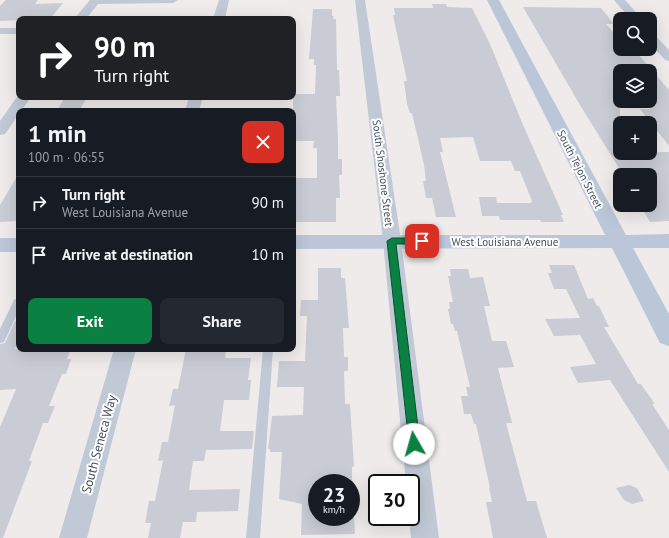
<!DOCTYPE html>
<meta charset="utf-8">
<style>
:root{--surface:#171b24;--page:#242831;--text:#f1f3f6;--muted:#9ea1a6;--line:#363941;--accent:#0b8043}
body{margin:0;font-family:"PT Sans",sans-serif;background:var(--page);color:var(--text);height:100vh;display:flex;flex-direction:column;font-size:15px;white-space:nowrap}
*{box-sizing:border-box;margin:0}
p{font-size:13px;color:var(--muted)}
.icon{flex:none;width:22px;height:22px;fill:none;stroke:currentColor;stroke-width:2;stroke-linecap:round;stroke-linejoin:round}
.map{position:relative;flex:1;overflow:hidden}
.sheet{position:absolute;left:16px;top:108px;width:280px;height:244px;display:flex;flex-direction:column;background:var(--surface);border-radius:8px;box-shadow:0 4px 16px #0002}
.sheet>*{flex:none}
.hud{position:absolute;left:16px;top:16px;width:280px;height:84px;border-radius:8px;box-shadow:0 4px 16px #0002;background:#202124;color:#fff;overflow:hidden}
.fabs{position:absolute;left:613px;top:12px;display:grid;gap:8px}
.fabs a{display:grid;place-items:center;width:44px;height:44px;border-radius:8px;background:var(--surface);box-shadow:0 4px 16px #0002;font-size:20px}
.speed{position:absolute;left:308px;top:474px;display:flex;gap:8px;font-size:20px;font-weight:700;text-align:center}
.speed>*{display:grid;place-content:center;width:52px;height:52px;border-radius:50%;background:var(--surface);box-shadow:0 4px 16px #0002;line-height:1}
.speed small{font-size:10px;font-weight:400}
.speed .limit{border:2px solid #111;border-radius:6px;background:#fff;color:#111}
.pin{position:absolute;display:grid;place-items:center;width:34px;height:34px;color:#fff;margin:-17px;border-radius:8px;box-shadow:0 2px 6px #0006}
.me{position:absolute;width:44px;margin:-22px;rotate:353deg;stroke-linejoin:round;filter:drop-shadow(0 0 3px #0008)}
.turn{display:flex;align-items:center;gap:14px;height:84px;padding:0 12px;font-size:18px}
.turn .icon{width:52px;height:52px;stroke-width:2.5}
.turn b{display:block;font-size:28px;line-height:34px}
.round{display:grid;place-items:center;flex:none;width:42px;height:42px;border-radius:8px;background:var(--page)}
.summary{display:flex;align-items:center;justify-content:space-between;height:68px;padding:0 12px}
h1{font-size:24px;font-weight:800;line-height:30px}
.cta{display:flex;gap:8px;margin-top:auto;padding:8px 12px}
.cta a{flex:1;height:46px;border-radius:8px;background:var(--accent);color:#fff;font-size:16px;font-weight:800;line-height:46px;text-align:center}
.cta a+a{background:var(--page);color:var(--text)}
ul{padding:0;list-style:none}
li{display:flex;align-items:center;gap:12px;height:52px;padding:0 12px;border-top:1px solid var(--line)}
li div{flex:1}
li b{display:block;font-size:15px}
li em{font-style:normal}
.map>svg:first-child{display:block}
</style>
<div class="map">
<svg width="669" height="538" viewBox="0 0 669 538">
<rect width="100%" height="100%" fill="#efebeb"/>
<!-- building -->
<path fill="#c9ccd4" d="M6,0H38L35,4L63,3L50,19L0,21V6Z
M432,4H446L447,7L472,8L490,44L523,125L563,215H561L564,222H541L540,220H500L499,216H482L479,197H496L497,203H531L532,201L520,171H515L511,161H480L473,137L440,138L443,152H440L456,217H436L432,198H426L423,181H426L424,165L412,113H410L407,104L404,81H407L393,15H395L394,8H433Z
M523,7L601,8L614,24H606L620,40V49H627L631,53L639,55L669,90V146L640,109H650V71H620V153L669,152V221L650,222L640,205H650V173H622L580,105Z
M313,9H332V16H334L333,19H336L337,70H339L340,96H336L338,138V159H342V175H339L340,198H336V222H293V178H317V148H313L314,141H293V94H315L316,65H314V59H309Z
M65,97H87L79,111H57Z
M19,173V221L0,222V205Z
M549,265H574L588,299L593,298L597,306H599L609,327H604L638,384H641L655,404H652L669,430V472L610,380L578,383L570,367L596,364L580,335L554,336L545,319L580,318L566,289H554L548,273H552Z
M318,268H341V278H345L349,328H343L344,357H348V371H344L345,404H350L354,466L352,467V482H317V517H354L355,534L301,535L302,504L279,499L282,452H270V449H268L272,416L303,415L304,387H277L279,361H305L307,316H300L301,300H318Z
M450,269H468L470,278L483,277L490,306H484L492,341H506L514,367L498,368L512,423H506L527,501H536L547,538H493L486,502H492L489,488H490L476,424H474L471,414H464L461,396H468L466,387H470L457,331H455L453,324H451L448,309H450L449,302H453L448,276H451Z
M15,321H19V340L15,349H71L67,359H71L66,374H62L49,406H55L48,423H43L29,461H32L3,538H0V427L16,389L0,390V344L5,343Z
M186,349H226L225,358H251L248,380H251L249,400H224L220,431H254L252,449L206,450L204,461H193L189,490L240,489L238,511L197,512L196,522H183L180,538H148L151,523H145L149,501H155L163,460L158,461L162,442H168L175,405L169,406L173,389H178Z
M629,485L637,488L644,501L632,504L624,500L616,488Z"/>
<g fill="none" stroke-linecap="round" stroke-linejoin="round">
<!-- lane -->
<path fill="#c0c9d5" fill-rule="evenodd" d="M19,297V310L4,342L0,343V329L14,300Z
M263,349H273L260,538H246Z"/>
<!-- street -->
<path fill="#c0c9d5" fill-rule="evenodd" d="M90,0H178L173,3L98,4L86,19H74Z
M219,0H229L225,19H213Z
M355,0H365L401,241L439,538H411L409,517H411V483H406L383,241Z
M614,0H625L642,19H630Z
M0,28H19V34H0Z
M650,33L654,34L669,50V61L665,60L650,43Z
M19,94V97H31L21,111H19V114L5,134L0,135V121Z
M189,97H203L199,111H185Z
M114,349H136L87,538H59Z"/>
<!-- secondary -->
<path fill="#bbc6d8" fill-rule="evenodd" d="M487,0H499L626,235L669,234V248H633L669,314V346L660,343L612,248L293,249V235H605Z
M0,238H19V252H0Z"/>
</g>
<!-- route -->
<path fill="#0b8043" stroke="#07532c" d="M392,238H422L426,241L422,244H396L420,444L419,448L414,449L410,448L409,444L387,241Z"/>
<g text-anchor="middle" dominant-baseline="central" stroke-width="4" stroke-linejoin="round" paint-order="stroke">
<!-- street labels -->
<g font-size="11" fill="#424d5b" stroke="#fff">
<text transform="translate(580 169) rotate(63)">South Tejon Street</text>
<text transform="translate(383 173) rotate(83)">South Shoshone Street</text>
<text x="505" y="242">West Louisiana Avenue</text>
</g>
<!-- near-street labels -->
<g font-size="13" fill="#424d5b" stroke="#fff">
<text transform="translate(99 444) rotate(-75)">South Seneca Way</text>
</g>
</g>
</svg>
<div class="fabs">
<a><svg class="icon" aria-label="search" viewBox="0 0 24 24"><circle cx="10" cy="10" r="6"/><path d="M15 15l6 6"/></svg></a>
<a><svg class="icon" aria-label="layers" viewBox="0 0 24 24"><path d="M12 4l9 5-9 5-9-5zM3 14l9 5 9-5"/></svg></a>
<a>+</a>
<a>−</a>
</div>
<div class="speed"><div>23<small>km/h</small></div><div class="limit">30</div></div>
<div class="pin" style="left:422px;top:241px;background:#d93025"><svg class="icon" aria-label="arrive" viewBox="0 0 24 24"><path d="M6 21V4h12l-3 4 3 4H6"/></svg></div>
<svg class="me" style="left:414px;top:444px" viewBox="-20 -20 40 40"><circle r="19" fill="#fff"/><path d="M0-13L10 11 0 6-10 11z" fill="#0b8043"/></svg>
<div class="hud">
<div class="turn"><svg class="icon" aria-label="right" viewBox="0 0 24 24"><path d="M7 20v-9h11M14 6l5 5-5 5"/></svg><div><b>90 m</b>Turn right</div></div>
</div>
<section class="sheet">
<div class="summary"><div><h1>1 min</h1><p>100 m · 06:55</p></div><a class="round" style="background:#d93025;color:#fff"><svg class="icon" aria-label="close" viewBox="0 0 24 24"><path d="M6 6l12 12M18 6L6 18"/></svg></a></div>
<ul>
<li><svg class="icon" aria-label="right" viewBox="0 0 24 24"><path d="M7 20v-9h11M14 6l5 5-5 5"/></svg><div><b>Turn right</b><p>West Louisiana Avenue</p></div><em>90 m</em></li>
<li><svg class="icon" aria-label="arrive" viewBox="0 0 24 24"><path d="M6 21V4h12l-3 4 3 4H6"/></svg><div><b>Arrive at destination</b></div><em>10 m</em></li>
</ul>
<div class="cta"><a>Exit</a><a>Share</a></div>
</section>
</div>
